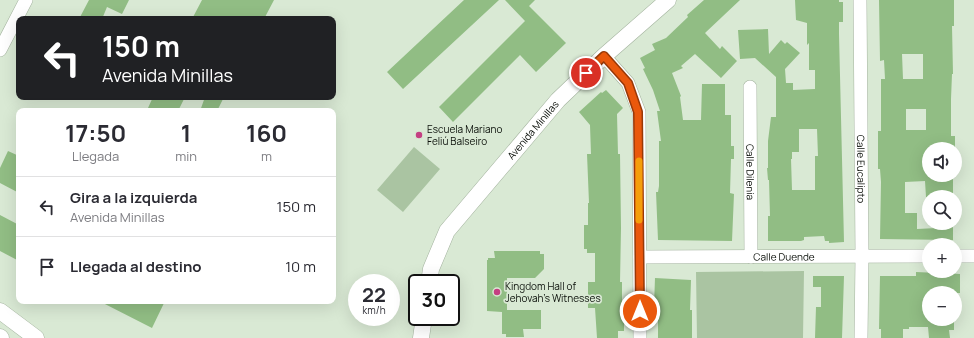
<!DOCTYPE html>
<html lang="es">
<meta charset="utf-8">
<style>
:root{--surface:#fff;--page:#f7f7f7;--text:#2b2b33;--muted:#7c7c81;--line:#e1e1e2}
body{margin:0;font-family:Manrope,sans-serif;background:var(--page);color:var(--text);height:100vh;display:flex;flex-direction:column;font-size:15px;white-space:nowrap}
*{box-sizing:border-box;margin:0}
p{font-size:13px;color:var(--muted)}
.icon{flex:none;width:22px;height:22px;fill:none;stroke:currentColor;stroke-width:2;stroke-linecap:round;stroke-linejoin:round}
.map{position:relative;flex:1;overflow:hidden}
.details{position:absolute;left:16px;top:108px;width:320px;height:196px;display:flex;flex-direction:column;background:var(--surface);border-radius:8px;box-shadow:0 4px 16px #0002}
.details>*{flex:none}
.banner{position:absolute;left:16px;top:16px;width:320px;height:84px;border-radius:8px;box-shadow:0 4px 16px #0002;background:#202124;color:#fff;overflow:hidden}
.controls{position:absolute;left:922px;top:142px;display:grid;gap:8px}
.controls a{display:grid;place-items:center;width:40px;height:40px;border-radius:50%;background:var(--surface);box-shadow:0 4px 16px #0002;font-size:20px}
.speed{position:absolute;left:348px;top:274px;display:flex;gap:8px;font-size:20px;font-weight:700;text-align:center}
.speed>*{display:grid;place-content:center;width:52px;height:52px;border-radius:50%;background:var(--surface);box-shadow:0 4px 16px #0002;line-height:1}
.speed small{font-size:10px;font-weight:400}
.speed .limit{border:2px solid #111;border-radius:6px;background:#fff;color:#111}
.pin{position:absolute;display:grid;place-items:center;width:34px;height:34px;color:#fff;margin:-17px;border:2px solid #fff;border-radius:50%;box-shadow:0 1px 4px #0007}
.me{position:absolute;width:44px;margin:-22px;rotate:0deg;stroke-linejoin:round;filter:drop-shadow(0 0 3px #0008)}
.turn{display:flex;align-items:center;gap:14px;height:84px;padding:0 20px;font-size:18px}
.turn .icon{width:52px;height:52px;stroke-width:2.5}
.turn b{display:block;font-size:28px;line-height:34px}
.eta{display:flex;justify-content:space-evenly;align-items:center;height:68px;text-align:center}
.eta b{font-size:24px;font-weight:700;line-height:28px}
ul{padding:0;list-style:none}
li{display:flex;align-items:center;gap:12px;height:60px;padding:0 20px;border-top:1px solid var(--line)}
li div{flex:1}
li b{display:block;font-size:15px}
li em{font-style:normal}
.map>svg:first-child{display:block}
</style>
<div class="map">
<svg width="974" height="338" viewBox="0 0 974 338">
<rect width="100%" height="100%" fill="#d9e9d4"/>
<!-- green -->
<path fill="#aac4a2" d="M414,147L440,169L403,212L377,190Z
M804,271L803,338H697L696,272Z"/>
<!-- building -->
<path fill="#91bd84" fill-rule="evenodd" d="M89,0H129L122,14L107,7L102,19H79Z
M202,0H274L264,19H192Z
M464,0H499L403,89L387,72Z
M505,0H535L529,6L566,43L536,72L520,55L453,122L439,107L525,21Z
M704,0H740L705,33L720,49L722,46L737,61L721,78L695,54L681,66L683,68L672,73L681,96L680,97L683,120H701L702,84H725V115H731V146H734V159H731L730,193L734,194L732,241L658,240L656,192H658L659,186V141H661L657,111H660L653,90L643,69L645,68L640,58L655,50L652,44L666,38L688,17L687,15Z
M795,0H839V2H843V22H839V34L844,242L829,243V241H825L824,236L804,237V240L801,241H768V216H770L769,180H768L767,168H768V141L771,117H776V77L755,58L740,59L738,30L768,29L769,54L781,40L785,44L787,42L800,53L785,69L786,83H793V90L815,89V70H809V43L807,45V23L796,20ZM799,129H817L818,156H815V190H792L791,159H792V152H799Z
M879,0H954V26H952L953,74H952L951,99V136H955V149H929V175H953V197H926L925,181L905,182V213H917V229L937,228V223H953V240L880,239L881,182L880,169H878V131H881V79H885L884,60L880,61ZM902,54H923V79H903ZM906,109H926V130H906Z
M606,90L623,108L617,114L618,154H620L621,228L620,282H622V310H624V331H618V338H597L595,308H588V282H595V253H587V249H584V225H588V203H589L587,154H591L590,125L579,112L601,92L602,93Z
M153,97H185L178,111H154L148,108Z
M205,97H224L217,111H200Z
M8,151L19,156V193L0,183V168Z
M0,215L19,225V261L0,251Z
M494,251H540V254H544V269L535,278H507V310H541V329H523L524,337H506V334H502V312L487,311V260H488V258H495Z
M916,272L960,274V293H929V319H954V330H949L950,338H929L928,327H909V329H903V338H881V329H879L880,276H916Z
M813,276H844L842,338H815L816,307H821V287H813Z
M655,278L691,280L690,310H692V338H658V306H654Z
M99,301H165L152,328Z"/>
<g fill="none" stroke-linecap="round" stroke-linejoin="round">
<!-- minor casing -->
<g stroke="#a3b29e" stroke-width="14">
<g id="minor">
<path id="s1" d="M860,0L862,256L861,338"/>
<path d="M0,50L26,0"/>
<path d="M604,56L628,83L639,112L640,338"/>
<path id="s2" d="M750,87L751,257"/>
<path d="M955,256H974"/>
<path id="s3" d="M640,257L929,256"/>
</g>
</g>
<!-- major casing -->
<g stroke="#a3b29e" stroke-width="17">
<g id="major">
<path id="s4" d="M429,283L431,269L447,231L558,100L604,56L668,0"/>
<path d="M0,311L36,338"/>
<path d="M0,337L1,338"/>
<path d="M421,338L424,317"/>
</g>
</g>
<!-- minor -->
<use href="#minor" stroke="#fff" stroke-width="13"/>
<!-- major -->
<use href="#major" stroke="#fff" stroke-width="16"/>
</g>
<g fill="none" stroke-linecap="round" stroke-linejoin="round">
<!-- route casing -->
<g stroke="#983908" stroke-width="10">
<path id="route" d="M586,73L604,56L628,83L638,112L640,311"/>
</g>
<!-- route -->
<use href="#route" stroke="#ea580c" stroke-width="7"/>
<!-- slow -->
<path stroke="#f59e0b" stroke-width="7" d="M639,161V220"/>
</g>
<!-- markers -->
<g fill="#c43f82" stroke="#d9e9d4" stroke-width="1.5">
<circle cx="419" cy="135" r="4"/>
<circle cx="497" cy="292" r="4"/>
</g>
<g text-anchor="middle" dominant-baseline="central" stroke-width="3.5" stroke-linejoin="round" paint-order="stroke">
<!-- poi labels -->
<g font-size="10" fill="#0b100a" stroke="#d9e9d4" text-anchor="start">
<text x="427" y="129">Escuela Mariano<tspan x="427" dy="12">Feliú Balseiro</tspan></text>
<text x="505" y="286">Kingdom Hall of<tspan x="505" dy="12">Jehovah’s Witnesses</tspan></text>
</g>
<!-- street labels -->
<g font-size="10" fill="#0b100a" stroke="#d9e9d4">
<text stroke="none"><textPath href="#s4" startOffset="188">Avenida Minillas</textPath></text>
<text stroke="none"><textPath href="#s1" startOffset="169">Calle Eucalipto</textPath></text>
<text stroke="none"><textPath href="#s2" startOffset="85">Calle Dilenia</textPath></text>
<text stroke="none"><textPath href="#s3" startOffset="144">Calle Duende</textPath></text>
</g>
</g>
</svg>
<div class="controls">
<a><svg class="icon" aria-label="sound" viewBox="0 0 24 24"><path d="M4 9h4l5-4v14l-5-4H4zM17 9q2 3 0 6"/></svg></a>
<a><svg class="icon" aria-label="search" viewBox="0 0 24 24"><circle cx="10" cy="10" r="6"/><path d="M15 15l6 6"/></svg></a>
<a>+</a>
<a>−</a>
</div>
<div class="speed"><div>22<small>km/h</small></div><div class="limit">30</div></div>
<div class="pin" style="left:586px;top:73px;background:#d93025"><svg class="icon" aria-label="arrive" viewBox="0 0 24 24"><path d="M6 21V4h12l-3 4 3 4H6"/></svg></div>
<svg class="me" style="left:640px;top:311px" viewBox="-20 -20 40 40"><circle r="17" fill="#ea580c" stroke="#fff" stroke-width="3"/><path d="M0-11L8 9 0 5-8 9z" fill="#fff"/></svg>
<div class="banner">
<div class="turn"><svg class="icon" aria-label="left" viewBox="0 0 24 24"><path d="M17 20v-9H6M10 6l-5 5 5 5"/></svg><div><b>150 m</b>Avenida Minillas</div></div>
</div>
<section class="details">
<div class="eta">
<div><b>17:50</b><p>Llegada</p></div>
<div><b>1</b><p>min</p></div>
<div><b>160</b><p>m</p></div>
</div>
<ul>
<li><svg class="icon" aria-label="left" viewBox="0 0 24 24"><path d="M17 20v-9H6M10 6l-5 5 5 5"/></svg><div><b>Gira a la izquierda</b><p>Avenida Minillas</p></div><em>150 m</em></li>
<li><svg class="icon" aria-label="arrive" viewBox="0 0 24 24"><path d="M6 21V4h12l-3 4 3 4H6"/></svg><div><b>Llegada al destino</b></div><em>10 m</em></li>
</ul>
</section>
</div>
